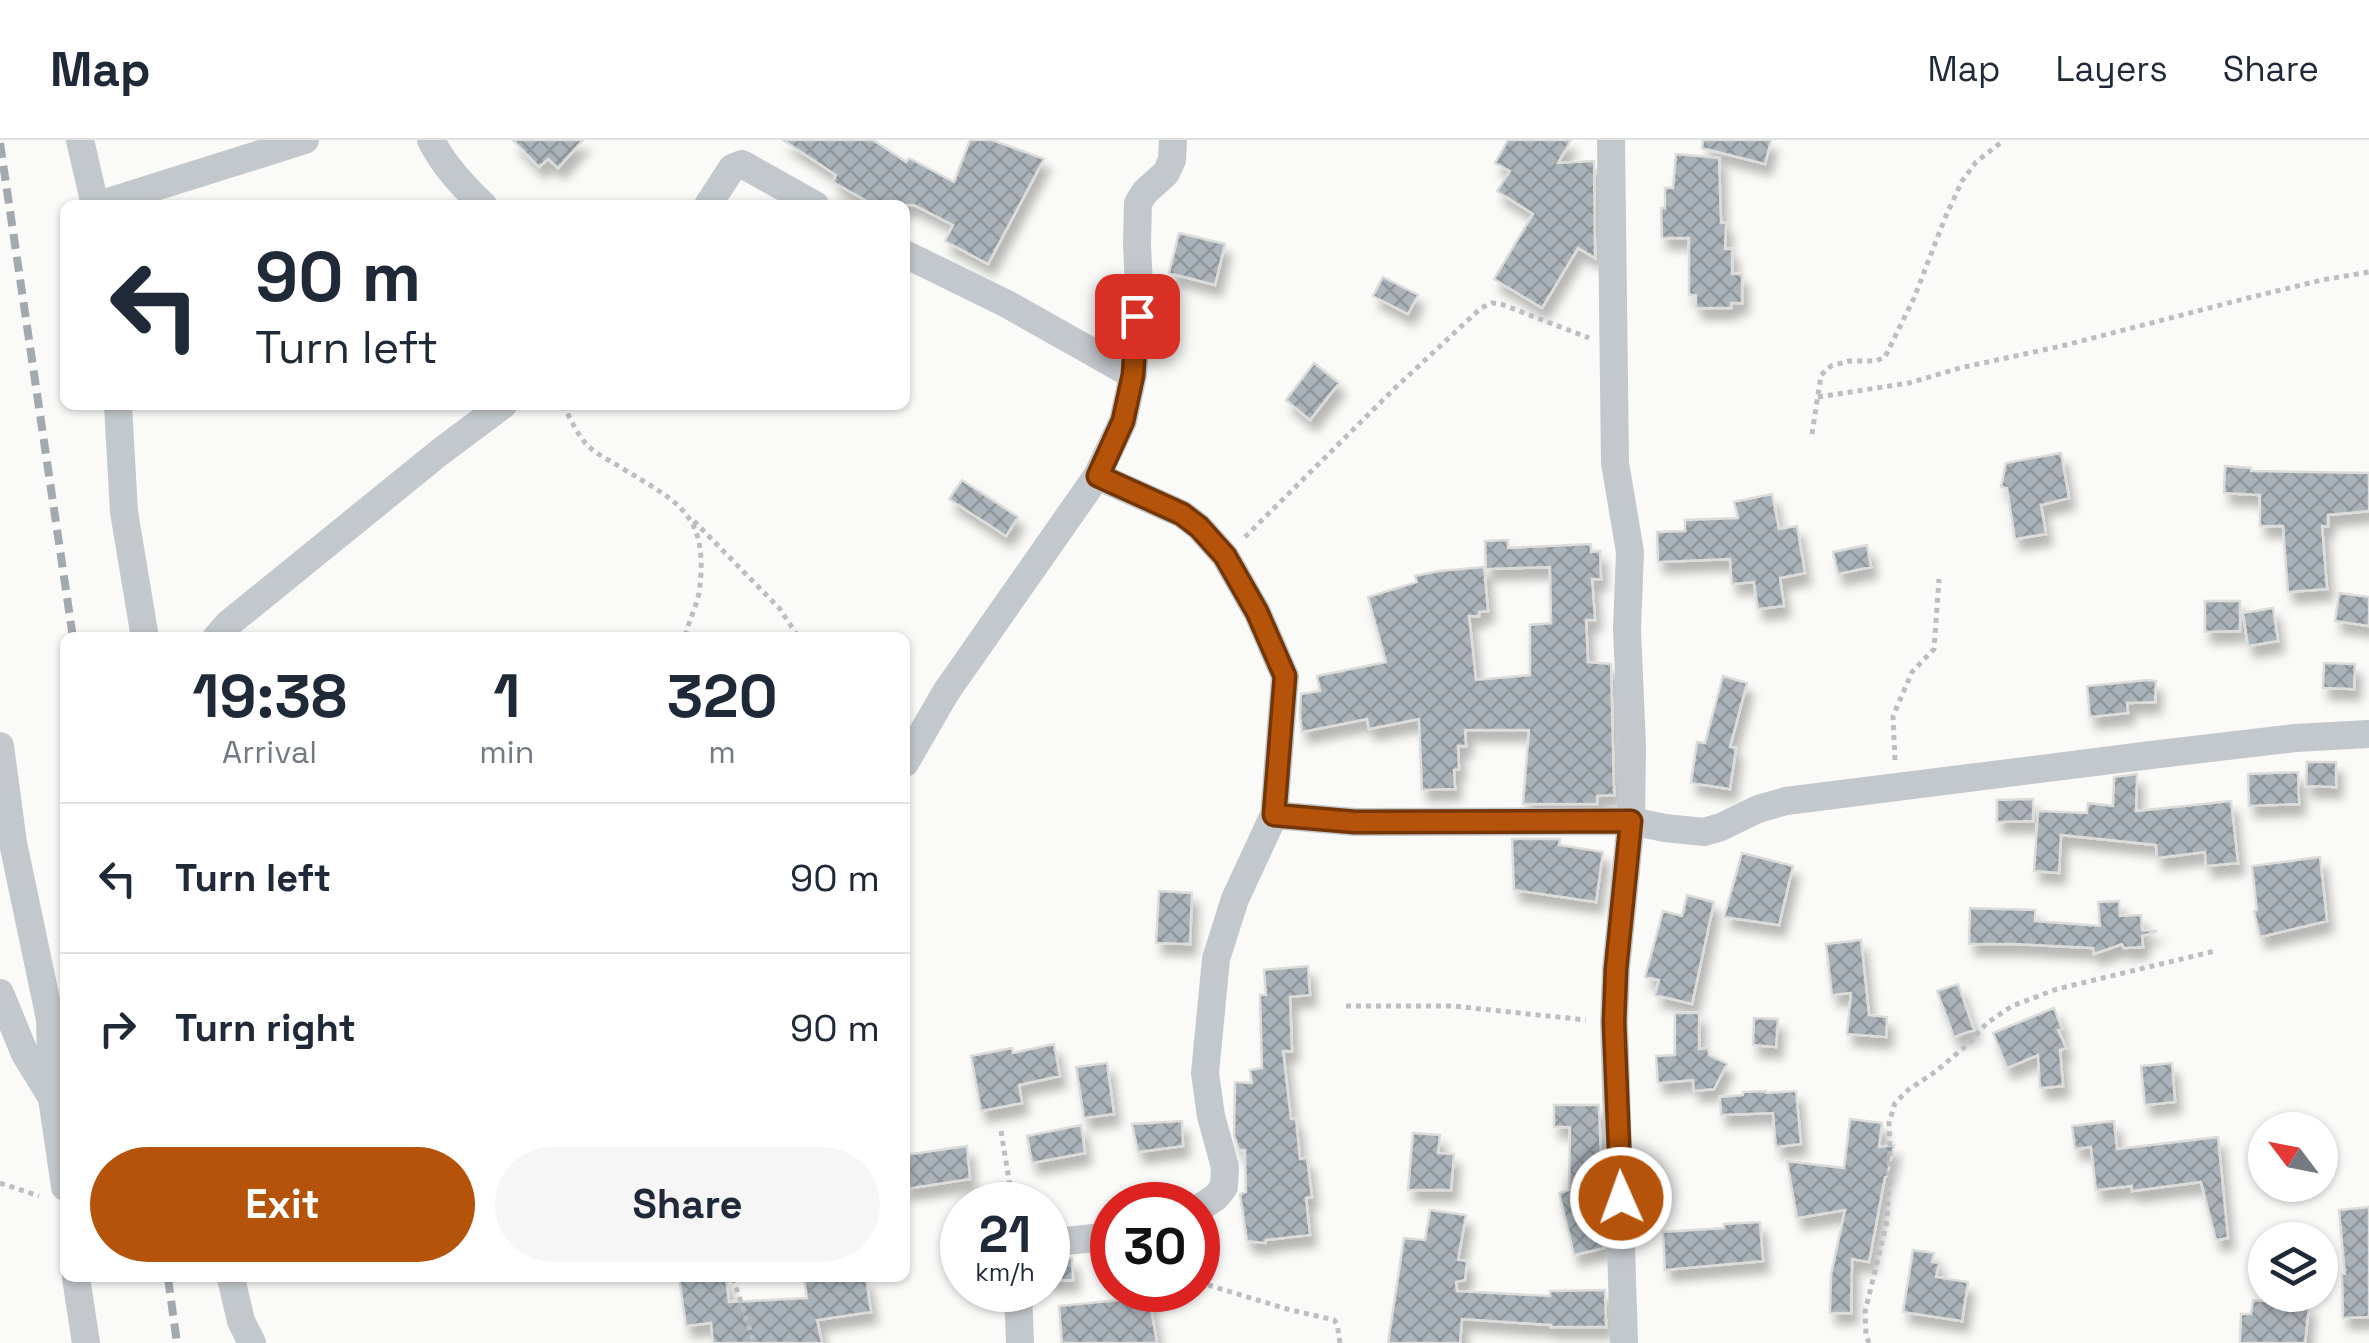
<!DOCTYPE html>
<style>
:root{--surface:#fff;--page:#f6f6f7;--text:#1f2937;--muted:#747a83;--line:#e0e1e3;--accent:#b45309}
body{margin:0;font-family:"Space Grotesk",sans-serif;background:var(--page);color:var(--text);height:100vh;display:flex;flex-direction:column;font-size:38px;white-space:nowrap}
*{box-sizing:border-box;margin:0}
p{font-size:32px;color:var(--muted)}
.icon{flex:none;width:55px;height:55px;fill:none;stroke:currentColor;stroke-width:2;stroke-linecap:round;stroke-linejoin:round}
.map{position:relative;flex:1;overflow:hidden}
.side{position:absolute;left:60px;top:492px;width:850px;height:650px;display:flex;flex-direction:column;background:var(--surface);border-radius:15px;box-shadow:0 2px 8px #0004}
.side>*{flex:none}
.hud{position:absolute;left:60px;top:60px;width:850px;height:210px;border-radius:15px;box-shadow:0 2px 8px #0004;background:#fff;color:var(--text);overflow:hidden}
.needle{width:65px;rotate:302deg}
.controls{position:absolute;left:2248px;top:972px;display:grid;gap:20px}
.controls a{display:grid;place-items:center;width:90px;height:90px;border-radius:50%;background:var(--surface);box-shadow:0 2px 8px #0004;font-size:50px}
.speed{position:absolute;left:940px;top:1042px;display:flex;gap:20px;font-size:50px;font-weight:700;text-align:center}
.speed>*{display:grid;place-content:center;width:130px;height:130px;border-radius:50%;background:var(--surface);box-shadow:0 2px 8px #0004;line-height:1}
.speed small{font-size:25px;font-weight:400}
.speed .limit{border:15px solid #d22;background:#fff;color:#111}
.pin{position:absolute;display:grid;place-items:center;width:85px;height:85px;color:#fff;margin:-42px;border-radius:20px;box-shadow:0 5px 15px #0006}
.me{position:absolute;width:110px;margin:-55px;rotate:358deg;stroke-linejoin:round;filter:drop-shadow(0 0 8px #0008)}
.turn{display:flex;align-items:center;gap:35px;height:210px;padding:0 30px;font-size:45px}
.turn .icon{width:130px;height:130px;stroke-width:2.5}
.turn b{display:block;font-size:70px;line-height:85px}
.eta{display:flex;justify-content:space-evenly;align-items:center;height:170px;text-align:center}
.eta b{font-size:60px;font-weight:600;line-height:70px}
.action{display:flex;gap:20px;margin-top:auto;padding:20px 30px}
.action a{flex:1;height:115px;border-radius:60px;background:var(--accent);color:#fff;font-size:40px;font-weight:600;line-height:115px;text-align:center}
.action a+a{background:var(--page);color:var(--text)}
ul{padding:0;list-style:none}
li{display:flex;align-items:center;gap:30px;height:150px;padding:0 30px;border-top:2px solid var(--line)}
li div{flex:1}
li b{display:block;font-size:38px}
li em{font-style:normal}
header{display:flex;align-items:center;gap:60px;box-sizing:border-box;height:140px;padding:0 50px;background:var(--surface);border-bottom:2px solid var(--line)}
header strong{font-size:48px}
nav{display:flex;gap:55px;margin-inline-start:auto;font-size:35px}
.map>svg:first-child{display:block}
</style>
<header>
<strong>Map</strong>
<nav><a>Map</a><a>Layers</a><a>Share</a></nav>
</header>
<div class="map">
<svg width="2369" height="1203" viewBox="0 0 2369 1203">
<defs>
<pattern id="building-cross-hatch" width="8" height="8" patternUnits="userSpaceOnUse" patternTransform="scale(2.5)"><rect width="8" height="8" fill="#aab3b9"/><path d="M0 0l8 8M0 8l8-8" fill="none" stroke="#8e969c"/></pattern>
<filter id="shadow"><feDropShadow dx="6" dy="11" stdDeviation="5" flood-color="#0004"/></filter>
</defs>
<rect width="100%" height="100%" fill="#fafaf8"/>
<!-- building -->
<path fill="url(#building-cross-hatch)" stroke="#dcdcda" stroke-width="2.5" filter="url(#shadow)" d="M513,0H583L558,28L548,19L539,27Z
M783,0H873L906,22L909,18L954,42L970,0H992L1044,19L988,124L945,101L953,85L914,65H874L833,42L836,35Z
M1508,0H1571L1558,23L1594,21L1595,118L1578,108L1542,168L1494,139L1533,74L1497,51L1510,31L1495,23Z
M1703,0H1771L1765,24L1702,8Z
M1676,14L1719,18L1721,83H1726L1725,109H1732V134H1742V163H1731V168H1696V155H1689V98H1662L1661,68H1665V48H1673Z
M1179,93L1225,104L1215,145L1169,133Z
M1383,137L1418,155L1408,174L1373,156Z
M1314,223L1339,243L1310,280L1286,260Z
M2061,313L2069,358L2041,365L2046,394L2015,399L2007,348L2001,347L2006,323Z
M2225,326L2251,328V331L2369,333V371L2328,375V386H2322L2327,449L2288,452L2283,386H2260V355L2224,353Z
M962,340L1018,377L1006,396L949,359Z
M1772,354L1779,389L1797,386L1805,433L1780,438L1784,466L1758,469L1754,442L1732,444L1730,419L1658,422L1657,392L1685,391V380L1738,378L1734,362Z
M1508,400V408L1591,404V412L1600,411L1601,439H1592L1595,480H1586L1588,522L1611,524L1614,655L1597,656V664H1523L1529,590H1465L1466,606H1458L1459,629L1454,630L1455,649L1422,650L1419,579L1369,589L1367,579L1302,592L1300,574L1301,554L1320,551L1317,536L1386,522L1368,457L1417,442L1415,436L1439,431L1484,427L1488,471L1479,472V476H1469L1476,540L1530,535V485L1551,483V480L1550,427L1486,429L1485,401Z
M1867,405L1871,427L1838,434L1833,412Z
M2339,453L2369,457V486L2335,481Z
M2205,461H2240V491L2205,492Z
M2273,468L2278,501L2248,506L2243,473Z
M2324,523L2355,524L2354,549L2323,548Z
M1723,536L1747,543L1730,607L1736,608L1730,649L1691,643L1697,602L1705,603Z
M2148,540L2156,541L2155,562L2127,563L2128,573L2090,577L2087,546Z
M2307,622H2336V647L2306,646Z
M2298,632L2299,664L2249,666L2248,634Z
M2137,634L2136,671L2231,661L2238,723L2206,726L2205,712L2157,718L2156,705L2061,695L2059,733L2034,731L2038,671L2087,673L2088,663L2113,666L2114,637Z
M2033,659V681L1997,682V660Z
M1512,699H1560L1559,705L1603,712L1596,762L1514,750Z
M1742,713L1793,726L1779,785L1724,777Z
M2320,717L2327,781L2260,797L2254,771L2257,770L2252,726Z
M1159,751L1192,753L1190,804L1156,803Z
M1687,755L1714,762L1692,864L1655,855L1659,840L1645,837L1663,771L1682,776Z
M2119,761L2120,776L2141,775L2142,790L2157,791L2142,796L2143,807L2124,808L2122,804L2094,814L2093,808L2014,804H1969L1970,768L2035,770V781L2100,786L2098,762Z
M1861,800L1869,875L1887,877L1886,897L1847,894L1851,853L1832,855L1826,804Z
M1308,826L1310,855L1290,857L1292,911H1283L1291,979H1296L1300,1019L1307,1018L1312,1057L1306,1058L1310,1095L1266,1100L1265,1103L1247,1101L1240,1054L1246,1052L1245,1010H1239L1234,995L1235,942L1252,943L1250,930L1262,928L1260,855H1266L1264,830Z
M1958,844L1974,890L1954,897L1937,851Z
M2054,868L2062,889L2058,890L2066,908L2060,910L2063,946L2040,948L2038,915L2007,928L1993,893Z
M1675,873H1699V909L1708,908L1709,915L1727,924L1714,949L1694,951L1693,940L1658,943L1656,916L1675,915Z
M1754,878L1778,879L1776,907L1753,905Z
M1054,904L1060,936L1019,945L1022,963L981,971L971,916L1012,908L1013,913Z
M1107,923L1114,974L1084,978L1076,927Z
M2172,923L2175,962L2145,965L2141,926Z
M1766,951V953L1796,951L1801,1004L1776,1007L1773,973L1721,975L1720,957L1743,955V952Z
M1554,965H1599L1604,1108L1574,1115L1559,1053L1569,1050L1570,987H1554Z
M1850,979L1882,983L1879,1007L1894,1005L1887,1036L1885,1037L1869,1122L1852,1119L1851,1173H1830L1831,1135L1845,1070L1797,1078L1787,1021L1844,1028Z
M1182,981L1183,1006L1138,1012L1132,984Z
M2114,981L2117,1009L2218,997L2228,1098L2216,1100L2201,1042L2132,1051V1046L2096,1050L2091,1007L2075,1009L2072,986Z
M1081,985L1085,1013L1032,1023L1027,996Z
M1413,993L1440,995L1438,1013L1454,1014L1451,1050H1408Z
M967,1006L970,1039L905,1049V1015Z
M2369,1067V1177L2343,1178L2342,1134H2345L2339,1070Z
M1430,1070L1466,1075L1458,1120L1467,1121L1465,1140L1456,1142L1457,1151L1550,1156V1151L1605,1150L1606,1187H1551V1185L1462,1179L1460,1203H1388L1404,1098L1425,1100Z
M1760,1082L1763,1121L1665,1130L1663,1092L1724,1088V1084Z
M1913,1110L1934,1113L1932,1122L1939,1123L1936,1137L1968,1142L1962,1181L1903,1172Z
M1072,1118L1073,1140L1048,1141V1120Z
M679,1138H726L729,1162L807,1158L804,1138H866L871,1172L817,1180L822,1203H713L711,1183L686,1186Z
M1128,1152H1148L1157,1203H1062L1059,1166L1128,1159Z
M2253,1160L2309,1165L2305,1203H2240L2241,1174H2251Z"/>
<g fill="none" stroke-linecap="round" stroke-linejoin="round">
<!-- path -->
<path stroke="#bbbfc2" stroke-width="5" stroke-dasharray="5 5" stroke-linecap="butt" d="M1818,257L1909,243L1960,228L2066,205L2248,158L2322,140L2369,132
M563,265C570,278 577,294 587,305C596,314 609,320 620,327C679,363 710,374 699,453C696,468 688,482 685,498
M1812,294L1821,235L1831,226L1849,221H1876L1885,217L1914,158L1945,78L1962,41L1976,22L2004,0
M694,381L780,469L799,498
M1245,397L1394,249L1481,168L1492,163L1501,164L1589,198
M1895,620L1893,576L1912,532L1934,509L1939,439
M1346,866H1453L1586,880
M1001,991L1013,1065
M0,1043L39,1056
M733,1138L754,1203
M1208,1145L1287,1169L1334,1180L1337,1184L1340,1203
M1869,1203L1866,1195L1865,1172L1887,1081L1890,1011L1889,983L1895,963L1908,950L1935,932L1967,905L1987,883L2012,866L2057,849L2215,811"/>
<!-- minor -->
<path stroke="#c3c8cc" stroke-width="28" d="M80,0L95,65
M431,0C443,25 463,46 483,65
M1611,0L1615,323L1630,412L1627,489L1632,606L1631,681L1616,829L1614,882L1624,1203
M98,65L305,0
M708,65L732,28L742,24L815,65
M905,114L1007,164L1133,235
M118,265L124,372L145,498
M1097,336L1182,374L1199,387L1225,416L1257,472L1285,536L1274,675L1235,759L1216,819L1205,933L1211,976L1225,1027L1224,1047L1216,1057L1198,1069
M216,498L228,484L440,312L503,265
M0,606L13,703L50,879L52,958L65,1047
M905,623L946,552L1097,336L1123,281L1133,235L1139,146L1137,104L1138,63L1145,52L1166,33L1172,20L1173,0
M1274,675L1355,682L1631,681L1665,688L1704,692L1721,687L1758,669L1786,661L2151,615L2295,598L2369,594
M0,853L25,914L52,958
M1048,1103L1112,1096
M76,1138L86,1203
M231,1138L241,1181L252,1203
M1018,1150L1020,1203"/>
<!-- rail -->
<path stroke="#a2aab0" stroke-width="8" stroke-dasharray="15 8" stroke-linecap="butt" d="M0,3L73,498
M168,1138L177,1203"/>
</g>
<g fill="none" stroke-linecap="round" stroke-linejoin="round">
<!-- route casing -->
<g stroke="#753606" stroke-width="25">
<path id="route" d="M1137,176L1133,235L1123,281L1098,336L1182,374L1199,387L1225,416L1257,472L1285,536L1274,675L1355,682L1631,681L1616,829L1614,882L1621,1058"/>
</g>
<!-- route -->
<use href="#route" stroke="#b45309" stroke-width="18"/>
</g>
</svg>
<div class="controls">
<a><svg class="needle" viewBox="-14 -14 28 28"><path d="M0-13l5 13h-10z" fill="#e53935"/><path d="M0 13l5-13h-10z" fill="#747a83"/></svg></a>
<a><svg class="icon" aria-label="layers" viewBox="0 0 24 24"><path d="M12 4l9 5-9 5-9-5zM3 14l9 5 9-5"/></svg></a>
</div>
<div class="speed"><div>21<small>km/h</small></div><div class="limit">30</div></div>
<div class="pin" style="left:1137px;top:176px;background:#d93025"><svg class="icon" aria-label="arrive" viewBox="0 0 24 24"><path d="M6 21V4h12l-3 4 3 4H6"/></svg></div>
<svg class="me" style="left:1621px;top:1058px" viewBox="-20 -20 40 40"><circle r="17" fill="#b45309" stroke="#fff" stroke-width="3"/><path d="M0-11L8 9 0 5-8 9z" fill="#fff"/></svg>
<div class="hud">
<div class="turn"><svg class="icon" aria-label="left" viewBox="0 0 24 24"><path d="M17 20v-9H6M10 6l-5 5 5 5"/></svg><div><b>90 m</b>Turn left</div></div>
</div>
<section class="side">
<div class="eta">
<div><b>19:38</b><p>Arrival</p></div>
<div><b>1</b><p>min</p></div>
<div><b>320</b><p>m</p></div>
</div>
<ul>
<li><svg class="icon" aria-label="left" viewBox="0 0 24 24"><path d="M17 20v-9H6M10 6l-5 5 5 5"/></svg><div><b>Turn left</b></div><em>90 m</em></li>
<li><svg class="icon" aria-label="right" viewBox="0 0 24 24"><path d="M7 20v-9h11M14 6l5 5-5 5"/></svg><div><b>Turn right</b></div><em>90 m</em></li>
</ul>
<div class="action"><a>Exit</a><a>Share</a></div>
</section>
</div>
